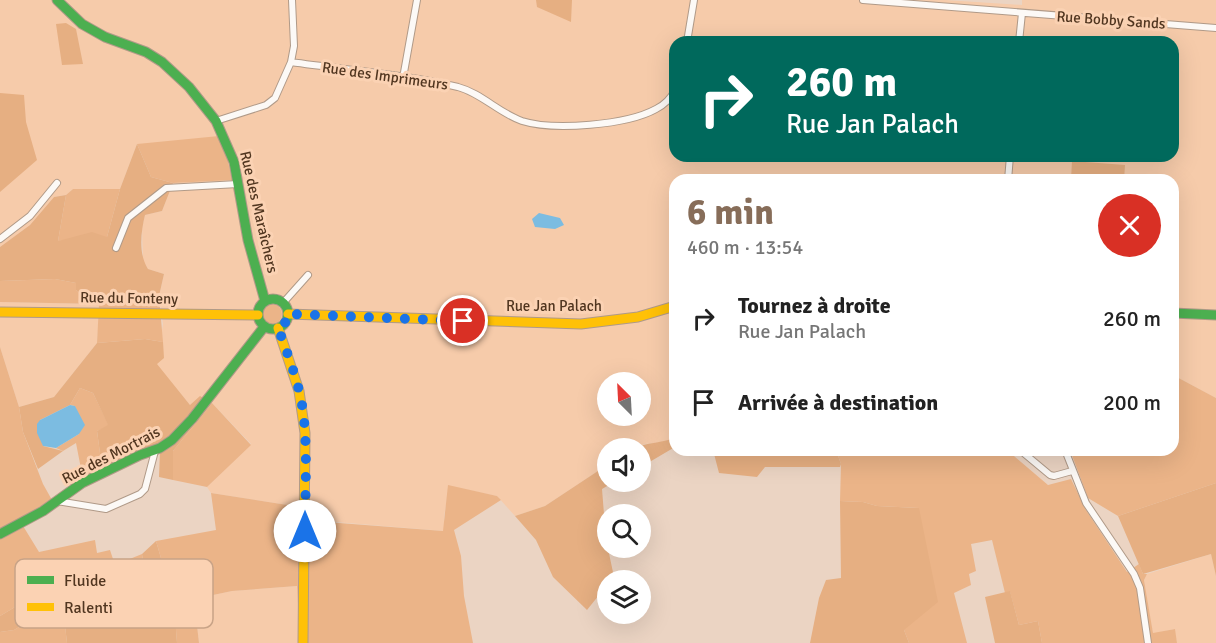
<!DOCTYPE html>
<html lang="fr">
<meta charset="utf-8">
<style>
:root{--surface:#fff;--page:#f6f6f6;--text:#222;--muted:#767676;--accent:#876d59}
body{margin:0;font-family:Signika,sans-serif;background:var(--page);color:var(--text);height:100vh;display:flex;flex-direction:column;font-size:22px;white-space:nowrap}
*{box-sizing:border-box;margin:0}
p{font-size:20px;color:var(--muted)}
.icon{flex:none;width:33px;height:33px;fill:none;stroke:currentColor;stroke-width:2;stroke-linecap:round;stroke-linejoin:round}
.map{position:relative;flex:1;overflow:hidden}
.drawer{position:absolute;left:669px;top:174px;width:510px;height:282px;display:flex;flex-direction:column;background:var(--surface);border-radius:18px;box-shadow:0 6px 24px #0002}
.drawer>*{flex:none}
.guide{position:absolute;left:669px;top:36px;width:510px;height:126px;border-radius:18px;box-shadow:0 6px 24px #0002;background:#00695c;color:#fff;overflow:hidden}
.needle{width:39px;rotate:336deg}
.controls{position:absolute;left:597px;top:372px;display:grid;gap:12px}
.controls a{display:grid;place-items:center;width:54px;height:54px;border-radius:50%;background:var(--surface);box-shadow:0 6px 24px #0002;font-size:30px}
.pin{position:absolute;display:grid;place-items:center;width:51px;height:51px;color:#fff;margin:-26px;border:3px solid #fff;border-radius:50%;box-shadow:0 2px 6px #0007}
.me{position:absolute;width:66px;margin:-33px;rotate:0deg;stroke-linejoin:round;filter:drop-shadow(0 0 4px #0008)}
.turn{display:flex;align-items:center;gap:21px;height:126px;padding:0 18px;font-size:27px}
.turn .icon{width:78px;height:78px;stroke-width:2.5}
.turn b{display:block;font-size:42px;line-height:51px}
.round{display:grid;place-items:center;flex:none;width:63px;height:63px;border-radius:32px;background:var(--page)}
.headline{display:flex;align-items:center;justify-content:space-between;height:102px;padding:0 18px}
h1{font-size:36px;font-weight:700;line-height:45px;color:var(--accent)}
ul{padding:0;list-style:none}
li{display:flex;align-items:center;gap:18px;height:84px;padding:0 18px}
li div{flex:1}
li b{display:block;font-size:22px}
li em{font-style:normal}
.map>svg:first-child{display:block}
</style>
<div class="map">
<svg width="1216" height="643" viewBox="0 0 1216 643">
<rect width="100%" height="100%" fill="#ebd4c3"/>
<!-- built -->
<path fill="#f6cbaa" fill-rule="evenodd" d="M0,0H945L1022,5V0H1216V398L1173,375V180H675V438L664,442L645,444L636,448H608L607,465L545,506L515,516L497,496L449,486L444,517V531L300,519V507L211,493L207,487L251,444L212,403L190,405L156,364L163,324L159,296L164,274L148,269L143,261L142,228L145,215L162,211L173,183L231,179L137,144L120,189H73L66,195L54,197L30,225L0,247ZM675,42H1173V156H675ZM608,382H640V416H608Z
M0,302L100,304L97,343L54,397L19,407L0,347Z
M1211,554L1216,576V643H1177L1174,629L1153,634L1144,580L1147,574Z
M298,586L300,643H199L194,599L232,591Z"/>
<!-- green -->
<path fill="#ebb488" d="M219,136L227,157L232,180L173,183L151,177L137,144Z
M73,189H120L107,237L58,241L66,195Z
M55,279L76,283V290L84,299L132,292L159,296L163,342L145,339L97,343L99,304L0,302V281Z
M262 314a10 10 0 1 1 20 0a10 10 0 1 1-20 0Z
M0,347L19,407L23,432L43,484L52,500L20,521L39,552L95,540L97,553L110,550L115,565L142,554L146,578L159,601L118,612L111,582H72L46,563L55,589L20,604L0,616Z
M1173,375L1216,398V483L1118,516L1088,498L1070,450H1173Z
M80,388L93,393L109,426L97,431L102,468L83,479L76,443L63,451L56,448L79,434L75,406L70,405Z
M212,403L251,445L207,487L173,480V451Z
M836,450H1007L1048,485L1071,479L1086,510L1127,572L1139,564L1143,574H1147L1144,580L1153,633L1175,629L1177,643H1042L1038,621L1019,625L1010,592L1005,593L992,540L971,544L976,571L969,574L971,585L954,593L967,643H909L904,630L919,508L877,506L863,502L840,501L841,464Z
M448,485L497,496L501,500L454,530L461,556L464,596L473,643H300L297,586L232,591L194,599L199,643H177L174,603L156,541L216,530L211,493L300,507V520L443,531Z
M46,611L64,617L67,643H0V632L14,630Z"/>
<!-- forest -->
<path fill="#e6af82" d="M536,0H572L571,22L537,7Z
M66,23L76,29L83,64L62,65L56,24Z
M0,93L24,95L26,122L37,160L0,192Z
M137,144L151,177L173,183L162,211L145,215C141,232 138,253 148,269L164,274L159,296L132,292L84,299L76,290V283L55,279L0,281V247L30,225L54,197L66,195L58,241L92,232L107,237L120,189Z
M1072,161L1125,165L1124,180H1071Z
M145,339L163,342L164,358L157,364L190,405L200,396L212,403L173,451V480L159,477L160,451L147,449L102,468L97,431L108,425L93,393L80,388L70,405L40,420L43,446L63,451L38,469L23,432L19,407L54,397L97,343Z
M675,438V447L641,467L640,448H636C648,442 662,443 675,438Z
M713,450H836L841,464L840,467H765L757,477L719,473Z
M607,465L608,482H614L602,489L606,539L614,577L611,580H608L607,585L587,610L553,577L536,540L515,516L545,506Z
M1216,483V576L1211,554L1143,574L1118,516Z
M840,501L863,502L877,506L919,508L938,602L904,630L909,643H810L819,598L826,580L841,578Z
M156,541L174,603L177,643H67L64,617L46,611L14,630L0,632V616L20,604L54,589L46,561L72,582L100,573L110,581L118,612L159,601L146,578L142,554Z
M1010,591L1019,625L1038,621L1042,643H995L985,597Z"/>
<!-- water -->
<path fill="#7cbce1" d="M539,213L560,218L564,225L555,229L535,227L532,219Z
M70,405L75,406L85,425L79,434L56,448L43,446L37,433V424L40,420Z"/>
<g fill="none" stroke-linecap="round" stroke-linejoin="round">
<!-- street casing -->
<g stroke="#b09a88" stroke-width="8">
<path id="street" d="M863,0L1216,28
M687,42L694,0
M1019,42L1022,13
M291,62C346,70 403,74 458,87C481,93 499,113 522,121C554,131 627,125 656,109C664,105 671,98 675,90
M403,78L417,0
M216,121L266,105L275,98L291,62L294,46L292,0
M1008,180L1010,156
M0,239L30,216L57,183
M116,248L128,218L166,188L238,184
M283,303L308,275
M1020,450L1050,475L1054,476L1072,471
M1065,450L1086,503L1134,574L1140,588L1148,643
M57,501L106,509L140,494L145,489L155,451"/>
</g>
<!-- fast casing -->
<g stroke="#b09a88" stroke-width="11">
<path id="fast" d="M57,0L82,24L105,37L146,52L162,62L189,87L216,121L234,162L248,240L265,301
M258 314a15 15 0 1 1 30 0a15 15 0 1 1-30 0Z
M1173,313L1216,315
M0,534L43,511L82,483L140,455L160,448L172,440L192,419L264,327"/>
</g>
<!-- slow casing -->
<g stroke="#b09a88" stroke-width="11">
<path id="slow" d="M0,312L258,315
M288,314L581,324L638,317L675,306
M278,328L299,391L305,433L303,643"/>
</g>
<!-- street -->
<use href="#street" stroke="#fcf9f6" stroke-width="6"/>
<!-- fast -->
<use href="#fast" stroke="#4caf50" stroke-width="9"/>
<!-- slow -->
<use href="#slow" stroke="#ffc107" stroke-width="9"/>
</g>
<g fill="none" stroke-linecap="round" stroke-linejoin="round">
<!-- route -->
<path stroke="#1a73e8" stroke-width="10" stroke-dasharray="0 18" d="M305,531C305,491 308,451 303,411C299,383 288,355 278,328L285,323L288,314L463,321"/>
</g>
<g text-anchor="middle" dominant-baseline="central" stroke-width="6" stroke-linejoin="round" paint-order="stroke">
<!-- street labels -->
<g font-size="15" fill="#513620" stroke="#fbd2b3">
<text transform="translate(1111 20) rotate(4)">Rue Bobby Sands</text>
<text transform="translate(385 76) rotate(8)">Rue des Imprimeurs</text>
<text transform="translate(259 212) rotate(77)">Rue des Maraîchers</text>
<text transform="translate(129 298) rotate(1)">Rue du Fonteny</text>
<text x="554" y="306">Rue Jan Palach</text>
<text transform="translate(111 455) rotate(-27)">Rue des Mortrais</text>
</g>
</g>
<!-- legend -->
<rect x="15" y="559" width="198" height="69" rx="9" fill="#fbd2b3" stroke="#c8a387" stroke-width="1.5"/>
<rect x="27" y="576" width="27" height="8" fill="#4caf50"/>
<rect x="27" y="603" width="27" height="8" fill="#ffc107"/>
<g font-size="16" fill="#513620">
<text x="64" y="586">Fluide</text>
<text x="64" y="613">Ralenti</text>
</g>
</svg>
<div class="controls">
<a><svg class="needle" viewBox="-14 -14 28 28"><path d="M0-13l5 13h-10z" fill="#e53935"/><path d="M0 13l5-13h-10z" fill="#767676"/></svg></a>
<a><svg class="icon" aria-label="sound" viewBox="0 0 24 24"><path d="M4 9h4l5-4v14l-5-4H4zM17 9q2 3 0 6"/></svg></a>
<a><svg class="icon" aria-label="search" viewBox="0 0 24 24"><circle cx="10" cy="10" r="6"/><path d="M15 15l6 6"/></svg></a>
<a><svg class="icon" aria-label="layers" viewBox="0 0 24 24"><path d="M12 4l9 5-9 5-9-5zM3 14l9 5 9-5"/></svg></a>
</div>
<div class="pin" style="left:463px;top:321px;background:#d93025"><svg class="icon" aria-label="arrive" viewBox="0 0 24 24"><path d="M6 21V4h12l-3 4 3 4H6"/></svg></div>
<svg class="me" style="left:305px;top:531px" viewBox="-20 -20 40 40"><circle r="19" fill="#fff"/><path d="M0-13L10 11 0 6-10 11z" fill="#1a73e8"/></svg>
<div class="guide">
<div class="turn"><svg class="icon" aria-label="right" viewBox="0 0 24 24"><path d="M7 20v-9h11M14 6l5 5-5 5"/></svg><div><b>260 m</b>Rue Jan Palach</div></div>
</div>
<section class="drawer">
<div class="headline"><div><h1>6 min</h1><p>460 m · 13:54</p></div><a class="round" style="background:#d93025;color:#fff"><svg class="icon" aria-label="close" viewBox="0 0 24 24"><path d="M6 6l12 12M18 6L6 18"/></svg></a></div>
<ul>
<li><svg class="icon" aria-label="right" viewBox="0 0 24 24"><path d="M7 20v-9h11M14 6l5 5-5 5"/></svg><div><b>Tournez à droite</b><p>Rue Jan Palach</p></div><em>260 m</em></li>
<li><svg class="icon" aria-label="arrive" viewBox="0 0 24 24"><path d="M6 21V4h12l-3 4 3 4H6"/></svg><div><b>Arrivée à destination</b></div><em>200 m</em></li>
</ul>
</section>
</div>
